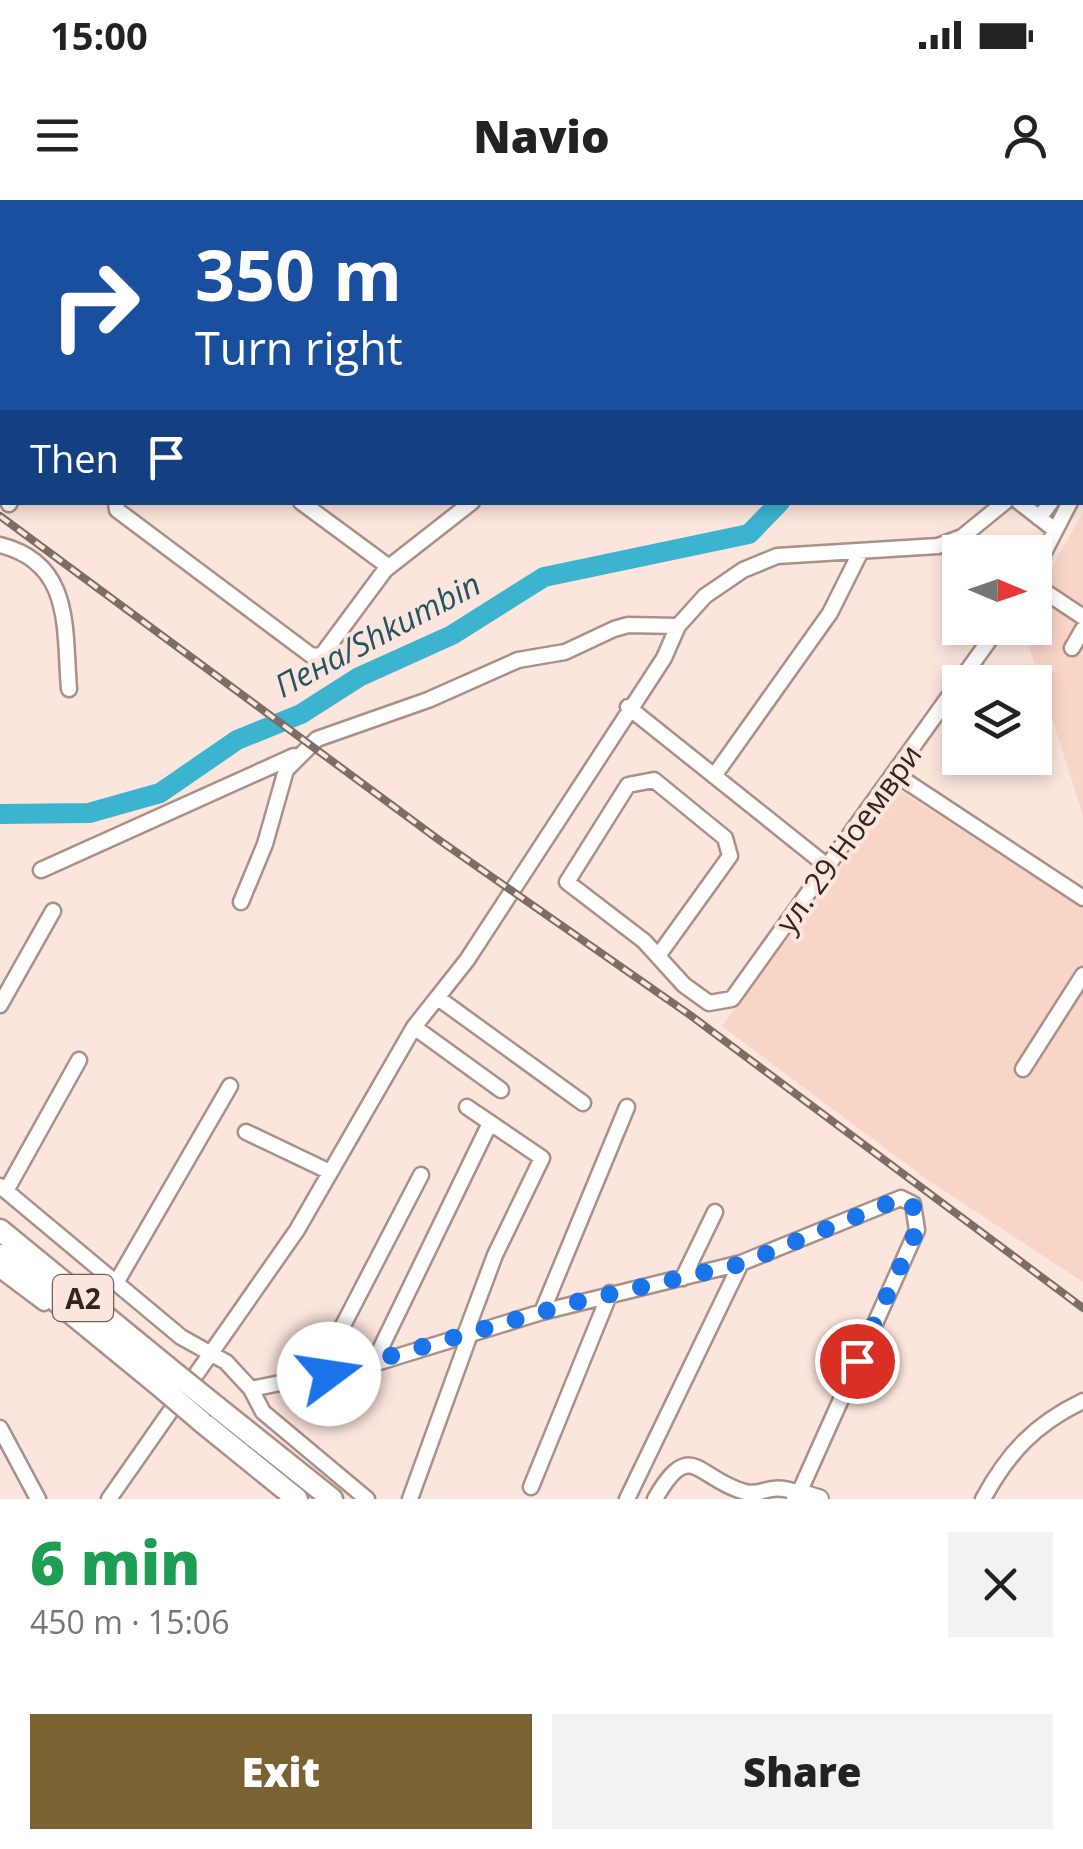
<!DOCTYPE html>
<meta charset="utf-8">
<style>
:root{--surface:#fff;--page:#f2f2f2;--text:#222;--muted:#767676;--accent:#7a6233}
body{margin:0;font-family:"Open Sans",sans-serif;background:var(--page);color:var(--text);height:100vh;display:flex;flex-direction:column;font-size:38px;white-space:nowrap}
*{box-sizing:border-box;margin:0}
p{font-size:32px;color:var(--muted)}
.icon{flex:none;width:55px;height:55px;fill:none;stroke:currentColor;stroke-width:2;stroke-linecap:round;stroke-linejoin:round}
.map{position:relative;height:1299px;overflow:hidden}
.sheet{display:flex;flex-direction:column;background:var(--surface);flex:1}
.sheet>*{flex:none}
.top-card{position:absolute;left:0px;top:0px;width:1085px;height:305px;box-shadow:0 5px 15px #0003;background:#1a4fa0;color:#fff;overflow:hidden}
.needle{width:65px;rotate:92deg}
.controls{position:absolute;left:942px;top:335px;display:grid;gap:20px}
.controls a{display:grid;place-items:center;width:110px;height:110px;border-radius:0px;background:var(--surface);box-shadow:0 5px 15px #0003;font-size:50px}
.pin{position:absolute;display:grid;place-items:center;width:85px;height:85px;color:#fff;margin:-42px;border:5px solid #fff;border-radius:50%;box-shadow:0 2px 10px #0007}
.me{position:absolute;width:110px;margin:-55px;rotate:76deg;stroke-linejoin:round;filter:drop-shadow(0 0 8px #0008)}
.turn{display:flex;align-items:center;gap:35px;height:210px;padding:0 30px;font-size:45px}
.turn .icon{width:130px;height:130px;stroke-width:2.5}
.turn b{display:block;font-size:70px;line-height:85px}
.then{display:flex;align-items:center;height:95px;padding:0 30px;background:#0003;gap:20px;font-size:38px}
.round{display:grid;place-items:center;flex:none;width:105px;height:105px;border-radius:0px;background:var(--page)}
.headline{display:flex;align-items:center;justify-content:space-between;height:170px;padding:0 30px}
h1{font-size:60px;font-weight:800;line-height:75px;color:#1e9e55}
.button{display:flex;gap:20px;margin-top:auto;padding:20px 30px}
.button a{flex:1;height:115px;border-radius:0px;background:var(--accent);color:#fff;font-size:40px;font-weight:800;line-height:115px;text-align:center}
.button a+a{background:var(--page);color:var(--text)}
.status{display:flex;justify-content:space-between;align-items:center;height:70px;padding:0 50px;background:var(--surface);direction:ltr}
.status svg{height:28px;fill:currentColor}
header{display:flex;justify-content:space-between;align-items:center;height:130px;padding:0 30px;background:var(--surface);font-size:45px;font-weight:800}
.map>svg:first-child{display:block}
</style>
<div class="status"><b>15:00</b><svg viewBox="0 0 49 12"><path d="M0 12V9h3v3zM5 12V6h3v6zM10 12V3h3v9zM15 12V0h3v12zM26 1h20v11H26zM47 4h2v5h-2z"/></svg></div>
<header><svg class="icon" aria-label="menu" viewBox="0 0 24 24"><path d="M4 6h16M4 12h16M4 18h16"/></svg>Navio<svg class="icon" aria-label="person" viewBox="0 0 24 24"><circle cx="12" cy="8" r="4"/><path d="M4 21q1-7 8-7t8 7"/></svg></header>
<div class="map">
<svg width="1083" height="1299" viewBox="0 0 1083 1299">
<rect width="100%" height="100%" fill="#fce5dd"/>
<!-- built -->
<path fill="#f9d5c7" d="M1083,312V615L1023,428H1035V397Z
M899,590L1083,708V1082L928,980L722,826Z"/>
<g fill="none" stroke-linecap="round" stroke-linejoin="round">
<!-- river -->
<path stroke="#3cb4cf" stroke-width="20" d="M1046,2L1047,0
M0,614L89,613L160,593L237,540L301,514L359,477L452,435L544,377L749,334L780,302"/>
<!-- minor casing -->
<g stroke="#aa9086" stroke-width="19">
<path id="minor" d="M557,0L560,2
M821,0L823,2
M846,0L849,2
M115,2L117,0
M180,2L181,0
M249,2L251,0
M648,2L649,0
M968,2L969,0
M1082,15L1083,14
M0,168L2,162
M1082,217H1083
M1082,239L1083,240
M1082,280L1083,279
M116,302L117,310L312,456L322,455L385,370L472,302
M301,302L389,367
M1019,302L1055,330
M9,304L10,302
M1039,318L1051,302
M0,345C73,363 64,429 69,489
M1035,370L1070,302
M1035,385L1083,417
M1072,448L1083,429
M628,507L827,666
M895,574L1083,698
M714,576L830,413L860,353
M41,670L294,556
M241,702L265,644L286,570L317,539L428,500L518,460L565,452L614,429L628,425L678,426
M658,756L730,656L725,638L654,580L628,585L567,682L644,741L684,785L709,803L732,799L998,428
M438,798L583,903
M0,805L53,711
M414,827L501,890
M1023,869L1083,775
M246,932L330,972
M0,986L181,1137L226,1162L251,1189L263,1212L367,1299
M6,991L79,860
M0,1070L44,1103
M683,1078L715,1012
M116,1083L230,886
M542,1112L627,907
M465,1135L495,1055L542,958L467,907
M373,1164L490,923
M329,1175L337,1137L421,975
M251,1189L373,1164L542,1112L741,1063L901,998L913,1004L917,1030L799,1293C767,1281 764,1297 745,1292C697,1279 691,1236 655,1299
M0,1228L38,1299
M531,1287L610,1093
M109,1299L297,1030L414,827L467,760L664,458L678,426L705,396L743,370L777,356L938,346L962,337L1005,302
M410,1299L470,1134
M627,1299L741,1063
M983,1299C1008,1253 1035,1224 1083,1201"/>
</g>
<!-- major casing -->
<g stroke="#aa9086" stroke-width="22">
<path id="major" d="M796,1299L799,1293L819,1299"/>
</g>
<!-- highway casing -->
<g stroke="#aa9086" stroke-width="25">
<path id="highway" d="M0,1030L166,1166
M0,1055L155,1182
M218,1208L332,1299
M202,1222L297,1299"/>
</g>
<!-- path -->
<path stroke="#b29f98" stroke-width="2.5" stroke-dasharray="10 5" stroke-linecap="butt" d="M1038,2L1040,0"/>
<!-- minor -->
<use href="#minor" stroke="#fff" stroke-width="14"/>
<!-- major -->
<use href="#major" stroke="#fff" stroke-width="18"/>
<!-- highway -->
<use href="#highway" stroke="#fff" stroke-width="20"/>
<!-- rail casing -->
<g stroke="#7c6d67" stroke-width="8">
<path id="rail" d="M0,316L439,640L690,815L1083,1108"/>
</g>
<!-- rail -->
<use href="#rail" stroke="#fce5dd" stroke-width="4" stroke-dasharray="11" stroke-linecap="butt"/>
<!-- highway-bridge casing -->
<g stroke="#aa9086" stroke-width="25" stroke-linecap="butt">
<path id="highway-bridge" d="M166,1166L218,1208
M155,1182L202,1222"/>
</g>
<!-- highway-bridge -->
<use href="#highway-bridge" stroke="#fff" stroke-width="20"/>
</g>
<g fill="none" stroke-linecap="round" stroke-linejoin="round">
<!-- route -->
<path stroke="#1a73e8" stroke-width="18" stroke-dasharray="0 32.4" d="M329,1174L576,1102L741,1064L901,998L908,1000L918,1014L917,1030L857,1161"/>
</g>
<g text-anchor="middle" dominant-baseline="central" stroke-width="8" stroke-linejoin="round" paint-order="stroke">
<!-- shield labels -->
<rect fill="#fce5dd" stroke="#6d5f59" stroke-width="2.5" x="53" y="1075" width="60" height="46" rx="8"/>
<g font-size="28" font-weight="bold" fill="#302521">
<text x="83" y="1098">A2</text>
</g>
<!-- street labels -->
<g font-size="30" fill="#302521" stroke="#fce5dd">
<text transform="translate(848 638) rotate(-54)">ул. 29 Ноември</text>
</g>
<!-- water labels -->
<g font-size="32" font-style="italic" fill="#235561" stroke="#fce5dd">
<text transform="translate(377 434) rotate(-28)">Пена/Shkumbin</text>
</g>
</g>
</svg>
<div class="controls">
<a><svg class="needle" viewBox="-14 -14 28 28"><path d="M0-13l5 13h-10z" fill="#e53935"/><path d="M0 13l5-13h-10z" fill="#767676"/></svg></a>
<a><svg class="icon" aria-label="layers" viewBox="0 0 24 24"><path d="M12 4l9 5-9 5-9-5zM3 14l9 5 9-5"/></svg></a>
</div>
<div class="pin" style="left:857px;top:1161px;background:#d93025"><svg class="icon" aria-label="arrive" viewBox="0 0 24 24"><path d="M6 21V4h12l-3 4 3 4H6"/></svg></div>
<svg class="me" style="left:329px;top:1174px" viewBox="-20 -20 40 40"><circle r="19" fill="#fff"/><path d="M0-13L10 11 0 6-10 11z" fill="#1a73e8"/></svg>
<div class="top-card">
<div class="turn"><svg class="icon" aria-label="right" viewBox="0 0 24 24"><path d="M7 20v-9h11M14 6l5 5-5 5"/></svg><div><b>350 m</b>Turn right</div></div>
<div class="then">Then<svg class="icon" aria-label="arrive" viewBox="0 0 24 24"><path d="M6 21V4h12l-3 4 3 4H6"/></svg></div>
</div>
</div>
<section class="sheet">
<div class="headline"><div><h1>6 min</h1><p>450 m · 15:06</p></div><a class="round"><svg class="icon" aria-label="close" viewBox="0 0 24 24"><path d="M6 6l12 12M18 6L6 18"/></svg></a></div>
<div class="button"><a>Exit</a><a>Share</a></div>
</section>
